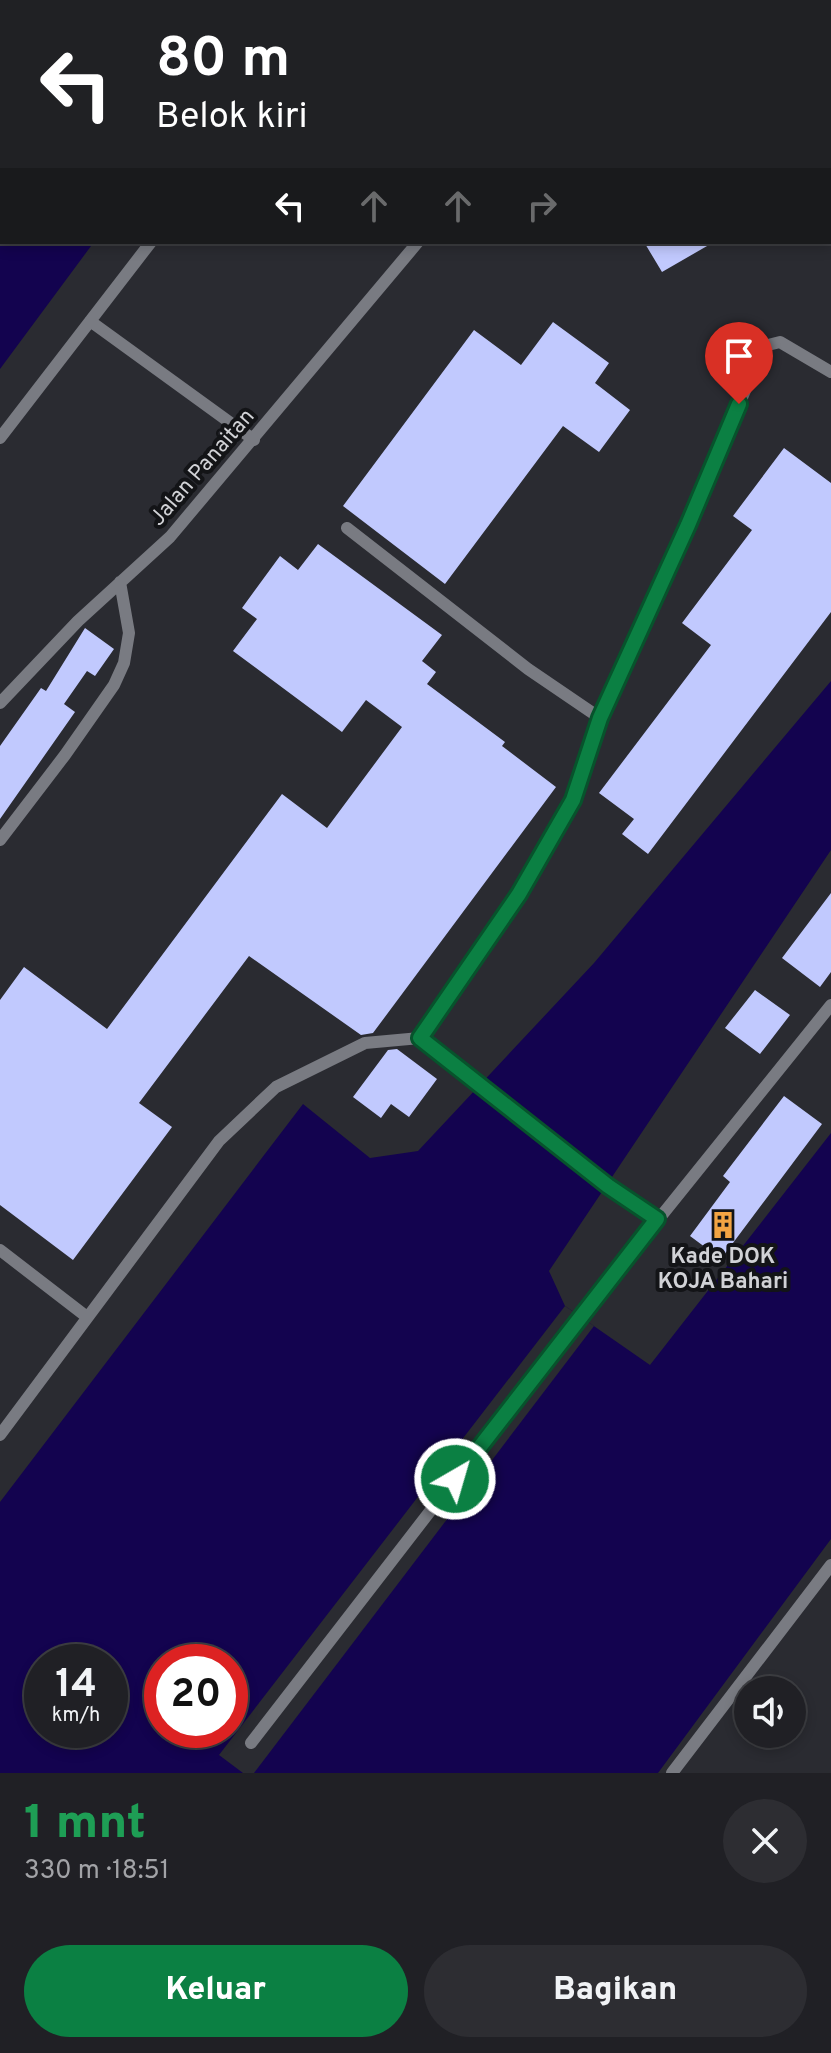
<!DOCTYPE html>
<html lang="id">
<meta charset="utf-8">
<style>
:root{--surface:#202025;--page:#2d2d32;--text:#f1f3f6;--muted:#a2a3a7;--line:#3d3e42;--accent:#0b8043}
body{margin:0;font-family:Overpass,sans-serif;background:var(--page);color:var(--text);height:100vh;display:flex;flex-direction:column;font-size:30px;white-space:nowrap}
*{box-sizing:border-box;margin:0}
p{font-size:26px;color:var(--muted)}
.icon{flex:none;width:44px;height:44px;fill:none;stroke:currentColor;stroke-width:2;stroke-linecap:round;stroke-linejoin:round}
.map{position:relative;height:1773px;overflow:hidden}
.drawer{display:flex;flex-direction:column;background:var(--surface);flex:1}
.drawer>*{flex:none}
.banner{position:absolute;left:0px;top:0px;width:832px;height:244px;box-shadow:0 4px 12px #0003,0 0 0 2px var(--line);background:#202124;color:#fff;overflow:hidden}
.controls{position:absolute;left:734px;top:1676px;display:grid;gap:16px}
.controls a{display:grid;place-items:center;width:72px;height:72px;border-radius:50%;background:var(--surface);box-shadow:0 4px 12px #0003,0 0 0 2px var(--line);font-size:40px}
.speed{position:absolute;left:24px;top:1644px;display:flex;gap:16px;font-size:40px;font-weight:700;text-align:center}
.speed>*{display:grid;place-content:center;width:104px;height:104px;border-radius:50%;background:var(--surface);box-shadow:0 4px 12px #0003,0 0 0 2px var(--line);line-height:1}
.speed small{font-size:20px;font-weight:400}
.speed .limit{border:12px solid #d22;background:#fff;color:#111}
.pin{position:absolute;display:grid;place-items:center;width:68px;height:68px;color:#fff;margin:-82px -34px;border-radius:50% 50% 50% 0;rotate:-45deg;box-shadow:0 0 8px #0007}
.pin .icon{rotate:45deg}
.me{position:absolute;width:88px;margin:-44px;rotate:38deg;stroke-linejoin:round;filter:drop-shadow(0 0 6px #0008)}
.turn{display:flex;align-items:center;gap:28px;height:168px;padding:0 24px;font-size:36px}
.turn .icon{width:104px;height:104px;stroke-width:2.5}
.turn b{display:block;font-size:56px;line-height:68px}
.lanes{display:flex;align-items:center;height:76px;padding:0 24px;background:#0003;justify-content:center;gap:40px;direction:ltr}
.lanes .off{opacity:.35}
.round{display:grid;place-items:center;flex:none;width:84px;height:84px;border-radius:42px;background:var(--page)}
.overview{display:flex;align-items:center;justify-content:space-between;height:136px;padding:0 24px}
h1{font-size:48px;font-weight:800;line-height:60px;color:#1e9e55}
.button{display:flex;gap:16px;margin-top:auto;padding:16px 24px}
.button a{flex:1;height:92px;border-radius:48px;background:var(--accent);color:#fff;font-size:32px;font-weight:800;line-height:92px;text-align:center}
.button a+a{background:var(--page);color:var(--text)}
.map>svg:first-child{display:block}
</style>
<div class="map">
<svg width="831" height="1773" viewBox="0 0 831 1773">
<rect width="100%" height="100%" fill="#2a2b31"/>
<!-- water -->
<path fill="#13034f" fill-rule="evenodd" d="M0,0H274L2,2V242H94L0,369Z
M831,681V850L549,1271L565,1306L650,1365L831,1133V1539L658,1773H0V1502L303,1104L370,1158L418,1151L594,963ZM42,1662H110V1730H42ZM162,1662H230V1730H162Z"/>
<!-- pier -->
<path fill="#2a2b31" d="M565,1306L594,1326L254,1773H243L219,1755Z"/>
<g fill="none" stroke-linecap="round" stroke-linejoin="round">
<!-- ferry -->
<path stroke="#dee1f8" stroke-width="2" stroke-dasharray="10 8" stroke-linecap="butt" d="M36,2L37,0
M81,2L83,0
M134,2L136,0
M0,44L2,42
M0,100L2,98
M0,168L2,166"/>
</g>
<!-- building -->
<path fill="#c1c9fe" d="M644,242H714L662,272Z
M553,322L609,363L595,383L630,410L599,452L563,426L445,584L343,506L474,330L521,365Z
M784,448L831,483V612L648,854L622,834L634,819L599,793L711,645L682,623L752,530L733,516Z
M318,544L442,635L422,661L436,672L427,684L505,742L502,746L556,787L373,1033L361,1035L249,956L139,1103L172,1127L73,1260L0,1205V1000L24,967L107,1029L282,794L327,828L402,727L366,700L342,732L233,651L257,619L242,608L280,556L298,570Z
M85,628L114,649L95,676L87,671L64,704L75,712L0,819V746L41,688L46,691Z
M831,893V972L820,987L782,958Z
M755,990L790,1015L760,1054L725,1028Z
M397,1049L437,1079L409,1117L391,1104L381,1118L353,1097L388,1050Z
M784,1096L822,1124L721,1259L690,1236L730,1182L723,1176Z"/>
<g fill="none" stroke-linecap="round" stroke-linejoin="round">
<!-- lane -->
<path stroke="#797b82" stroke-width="12" d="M469,0L470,2
M330,2L331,0
M780,2L782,0
M830,170H831
M90,321L254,440
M0,438L151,242
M347,528L528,669L600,718C569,838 489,937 420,1038
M0,703L78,621L170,537L418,242
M600,718L688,525L760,355L768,345L780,342L831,372
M0,840L65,755L114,685L124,663L129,633L120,582
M0,1250L87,1317
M0,1435L219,1141L276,1087L365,1043L420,1038L608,1186L657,1219
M251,1743L584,1312L831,1005
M672,1773L831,1565"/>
</g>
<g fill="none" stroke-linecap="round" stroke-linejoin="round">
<!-- route casing -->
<g stroke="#07532c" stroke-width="20">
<path id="route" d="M455,1479L657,1219L608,1186L420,1038L519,894L573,800L600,718L688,525L739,404"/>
</g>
<!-- route -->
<use href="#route" stroke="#0b8043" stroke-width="14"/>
</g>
<!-- icons -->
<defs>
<g id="building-bare" transform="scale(2.16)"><path d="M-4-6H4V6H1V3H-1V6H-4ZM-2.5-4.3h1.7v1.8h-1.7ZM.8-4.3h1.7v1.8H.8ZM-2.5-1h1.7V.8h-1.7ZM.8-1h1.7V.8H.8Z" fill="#f3a443" stroke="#131417" stroke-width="2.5" paint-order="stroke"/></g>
</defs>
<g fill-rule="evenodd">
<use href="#building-bare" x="723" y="1225"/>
</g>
<g text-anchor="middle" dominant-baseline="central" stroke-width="8" stroke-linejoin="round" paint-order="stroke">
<!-- street labels -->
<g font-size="22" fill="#d1d2d6" stroke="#131417">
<text transform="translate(203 468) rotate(-49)">Jalan Panaitan</text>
</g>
<!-- poi labels -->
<g font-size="22" font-weight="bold" fill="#d1d2d6" stroke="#131417">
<text x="723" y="1257">Kade DOK<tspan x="723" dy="25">KOJA Bahari</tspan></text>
</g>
</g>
</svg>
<div class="controls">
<a><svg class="icon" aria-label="sound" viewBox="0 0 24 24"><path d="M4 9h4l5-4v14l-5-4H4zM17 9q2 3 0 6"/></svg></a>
</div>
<div class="speed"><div>14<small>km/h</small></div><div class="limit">20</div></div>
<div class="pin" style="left:739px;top:404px;background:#d93025"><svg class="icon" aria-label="arrive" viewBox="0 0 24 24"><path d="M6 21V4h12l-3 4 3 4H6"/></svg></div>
<svg class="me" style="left:455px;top:1479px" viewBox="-20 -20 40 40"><circle r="17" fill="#0b8043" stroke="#fff" stroke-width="3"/><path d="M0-11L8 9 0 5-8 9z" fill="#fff"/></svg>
<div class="banner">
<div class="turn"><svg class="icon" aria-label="left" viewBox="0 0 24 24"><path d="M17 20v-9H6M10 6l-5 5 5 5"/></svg><div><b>80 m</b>Belok kiri</div></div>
<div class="lanes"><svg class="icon" aria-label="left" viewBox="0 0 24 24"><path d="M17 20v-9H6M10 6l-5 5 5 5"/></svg><svg class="icon off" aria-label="ahead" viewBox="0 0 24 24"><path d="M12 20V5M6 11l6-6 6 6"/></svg><svg class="icon off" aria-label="ahead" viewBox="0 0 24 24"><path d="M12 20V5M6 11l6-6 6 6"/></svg><svg class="icon off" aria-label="right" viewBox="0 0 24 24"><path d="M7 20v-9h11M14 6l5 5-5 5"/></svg></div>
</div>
</div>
<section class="drawer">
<div class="overview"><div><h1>1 mnt</h1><p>330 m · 18:51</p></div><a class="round"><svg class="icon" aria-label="close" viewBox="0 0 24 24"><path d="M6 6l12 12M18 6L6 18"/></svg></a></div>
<div class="button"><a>Keluar</a><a>Bagikan</a></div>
</section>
